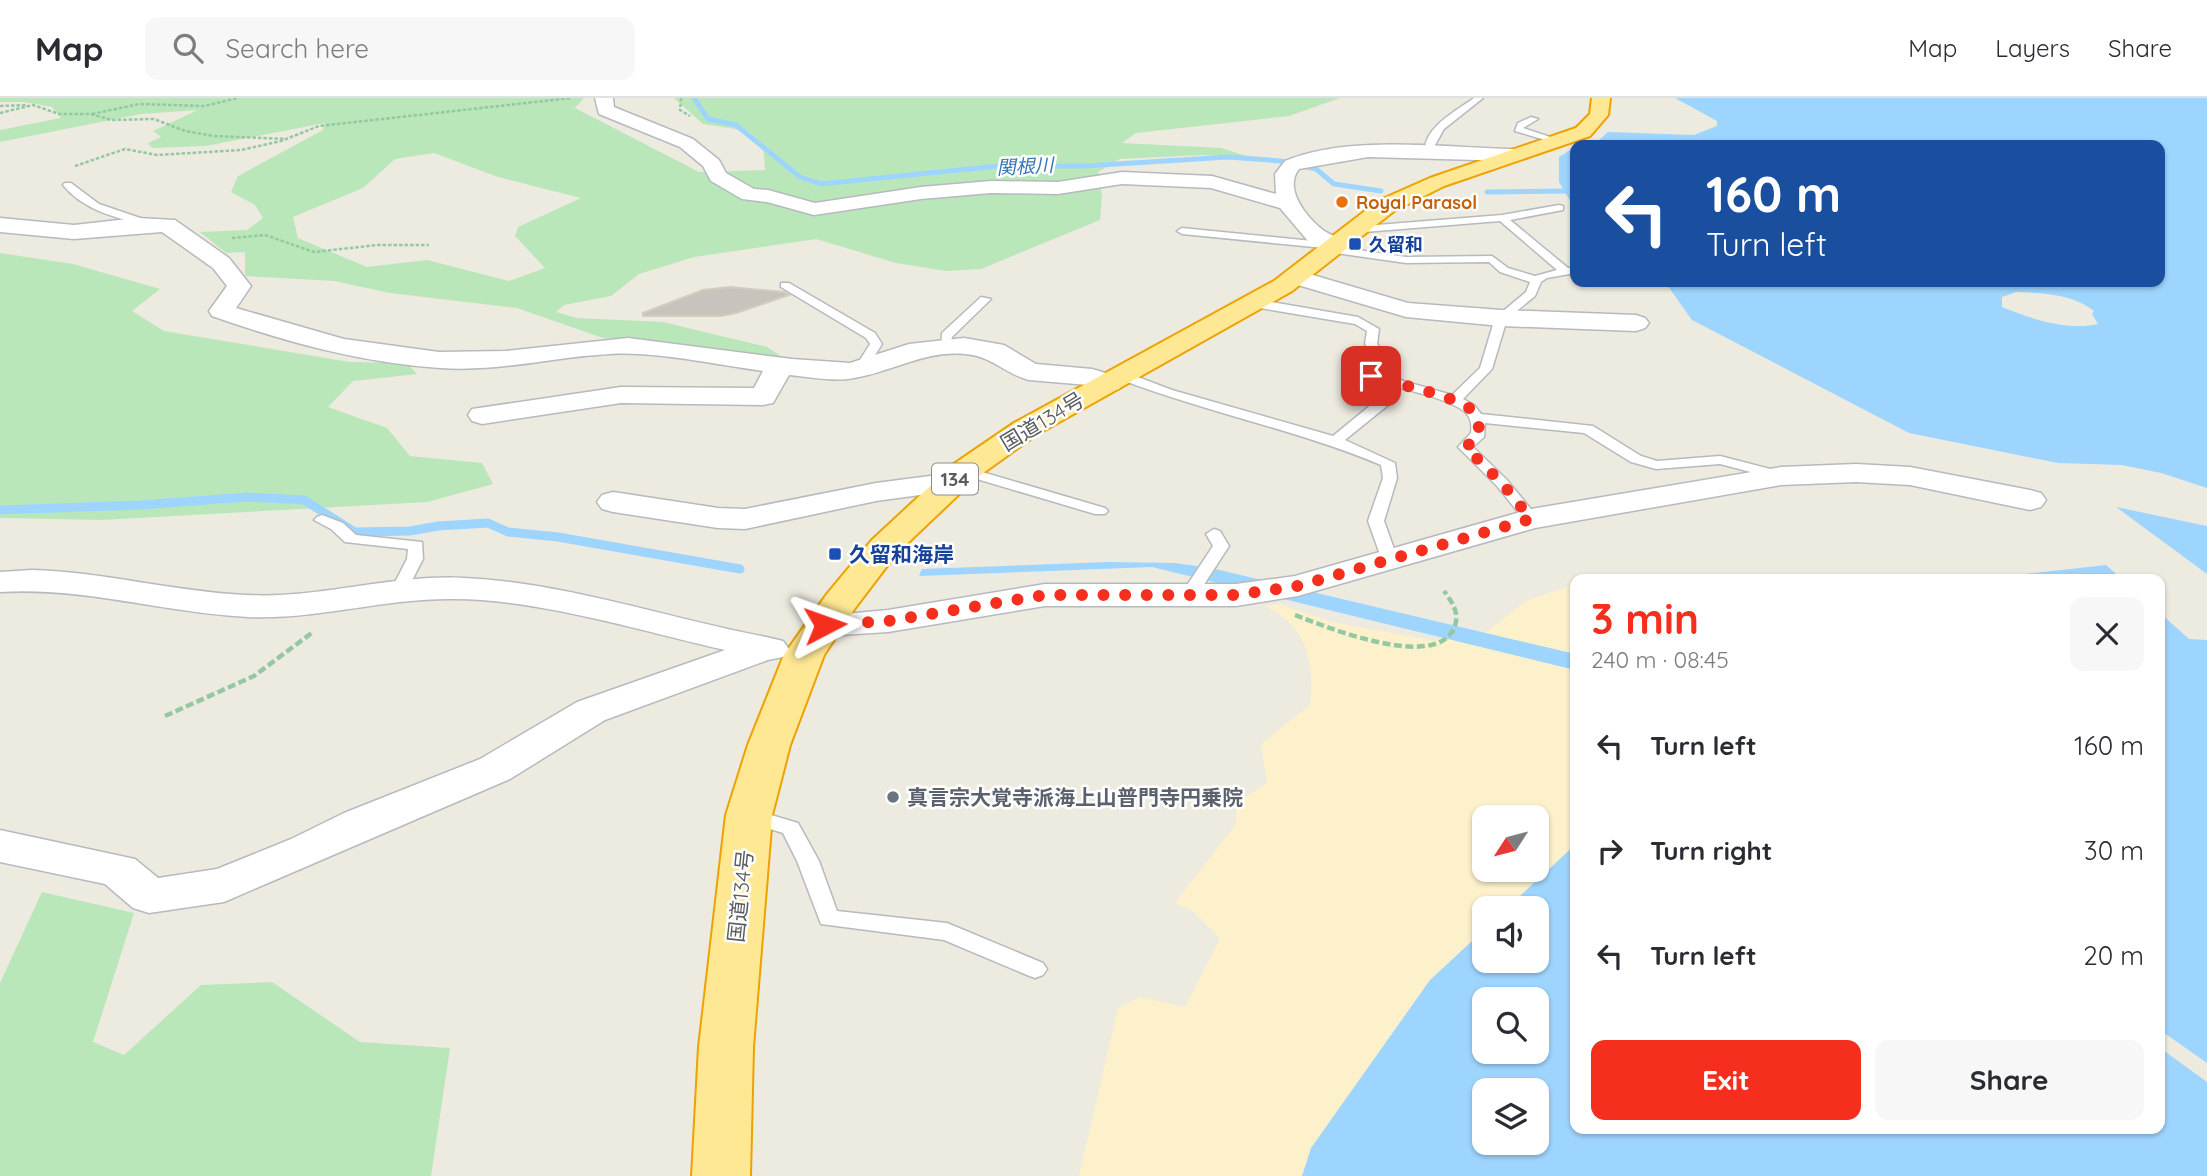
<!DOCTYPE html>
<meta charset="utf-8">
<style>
:root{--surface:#fff;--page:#f7f7f7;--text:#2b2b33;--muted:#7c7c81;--line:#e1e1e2;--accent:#f52e1e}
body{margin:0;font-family:Quicksand,"Noto Sans JP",sans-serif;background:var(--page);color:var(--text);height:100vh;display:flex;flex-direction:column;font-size:26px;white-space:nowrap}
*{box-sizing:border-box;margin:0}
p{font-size:23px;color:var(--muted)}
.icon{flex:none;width:38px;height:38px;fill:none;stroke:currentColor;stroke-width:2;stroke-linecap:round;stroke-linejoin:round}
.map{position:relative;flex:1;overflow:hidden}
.panel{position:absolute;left:1570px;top:476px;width:595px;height:560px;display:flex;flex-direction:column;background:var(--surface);border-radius:14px;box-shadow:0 2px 5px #0004}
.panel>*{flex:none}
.banner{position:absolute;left:1570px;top:42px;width:595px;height:147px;border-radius:14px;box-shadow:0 2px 5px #0004;background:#1a4fa0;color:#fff;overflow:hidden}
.needle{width:46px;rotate:234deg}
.controls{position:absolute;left:1472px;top:707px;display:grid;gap:14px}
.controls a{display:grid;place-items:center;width:77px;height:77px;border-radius:14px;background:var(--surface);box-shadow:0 2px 5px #0004;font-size:35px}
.pin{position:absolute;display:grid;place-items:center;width:60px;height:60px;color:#fff;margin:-30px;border-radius:14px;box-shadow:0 4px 10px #0006}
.me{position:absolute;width:77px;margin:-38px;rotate:86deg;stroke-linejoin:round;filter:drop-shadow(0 0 5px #0008)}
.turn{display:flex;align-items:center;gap:24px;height:147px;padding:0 21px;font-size:32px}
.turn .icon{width:91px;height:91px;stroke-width:2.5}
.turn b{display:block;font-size:49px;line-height:60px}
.round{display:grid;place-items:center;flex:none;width:74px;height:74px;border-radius:14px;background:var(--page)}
.overview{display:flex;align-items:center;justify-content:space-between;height:119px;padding:0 21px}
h1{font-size:42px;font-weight:700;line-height:52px;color:var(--accent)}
.cta{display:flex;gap:14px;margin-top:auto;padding:14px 21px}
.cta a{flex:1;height:80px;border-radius:14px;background:var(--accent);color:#fff;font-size:28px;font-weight:700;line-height:80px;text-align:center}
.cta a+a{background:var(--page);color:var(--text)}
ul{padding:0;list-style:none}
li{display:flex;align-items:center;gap:21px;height:105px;padding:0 21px}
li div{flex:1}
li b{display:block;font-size:26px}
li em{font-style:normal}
header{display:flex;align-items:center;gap:42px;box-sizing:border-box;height:98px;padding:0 35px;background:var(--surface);border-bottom:2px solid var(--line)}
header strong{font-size:33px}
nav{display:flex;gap:38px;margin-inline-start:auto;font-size:24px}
.search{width:490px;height:63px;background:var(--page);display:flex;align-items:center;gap:18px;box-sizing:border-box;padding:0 24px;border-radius:14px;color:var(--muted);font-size:26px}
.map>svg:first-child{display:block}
</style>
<header>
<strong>Map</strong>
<div class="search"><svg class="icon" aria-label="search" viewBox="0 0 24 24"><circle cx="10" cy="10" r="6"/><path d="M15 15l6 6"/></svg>Search here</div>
<nav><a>Map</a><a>Layers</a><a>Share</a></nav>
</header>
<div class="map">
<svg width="2207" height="1078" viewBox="0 0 2207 1078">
<rect width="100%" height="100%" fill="#edeae0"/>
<!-- green -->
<path fill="#bae7ba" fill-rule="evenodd" d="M0,0H584L575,10L699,74L765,72L763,46L748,33L703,26L674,0H1340L1289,18L1136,35L1122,45L1221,50L1250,59L1202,57L1120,61L1098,74L1102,98L1100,122L981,171L946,173L896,165L816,141L694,159L639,176L611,198L564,207L556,214L577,220L663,224L767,249L784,260L691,247L603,240L517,210L390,195L334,183L245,178V154L226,155L200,134L247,132L263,120L255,107L231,94L238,78L323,32L325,25L206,48L152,50L148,45L161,39L153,33L198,12L141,16L0,44V32L61,20L52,9L24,4H0ZM434,55L498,79L581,100L518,129L515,138L545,170L509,183L427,162L367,169L298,140L293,119L363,90L395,61Z
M0,155L73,166L160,191L132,213L164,233L350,264L407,265L417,276L353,283L328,309L387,330L410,358L482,365L493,386L427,404L101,422L0,420Z
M42,794L134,815L93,944L124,957L201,887L272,884L360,944L450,950L431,1078H0V885Z"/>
<!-- sand -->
<path fill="#fdf1cb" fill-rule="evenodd" d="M1575,487V556L1485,535L1527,502Z
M1279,506L1332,524L1435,543L1444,539L1575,572V747L1507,810H1484V832L1430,882L1311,1050L1302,1078H1079L1118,910L1140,899L1185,909L1220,841L1193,813L1175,805L1236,726V705L1267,685L1261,646L1310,607C1315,564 1307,528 1265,508ZM1484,719H1536V772H1484Z"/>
<!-- water -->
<path fill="#9ed5ff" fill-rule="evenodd" d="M1675,0H2207V390L2161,375L2122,367L2058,365L1909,335L1692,222L1665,184H2160V47H1582L1598,43L1608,34L1694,37L1717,28V23ZM2016,194C2042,195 2073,196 2094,213L2092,216L2098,226C2066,233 2032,221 2002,209V199Z
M1575,49V111L1559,84V59Z
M2116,409L2207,428V476Z
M1108,464L1175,465L1211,470L1575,556V572L1152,469L919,478L922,471Z
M2106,467L2122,481H1981Z
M2160,515L2189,541L2207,542V965L2160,932Z
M1575,747V1031H2160V950L2207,984V1078H1302L1311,1050L1430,882L1484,832V863H1536V810H1507ZM1536,901V954H1484V901ZM1536,992V1045H1484V992Z"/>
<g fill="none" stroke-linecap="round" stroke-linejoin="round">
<!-- stream-far1 -->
<path stroke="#9ed5ff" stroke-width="5" d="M694,0L708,21L736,27L800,79L821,86L998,68H1085L1228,59L1281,63L1316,71L1334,86L1381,93
M1487,94L1575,93"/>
<!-- stream -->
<path stroke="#9ed5ff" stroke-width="9" d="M0,412L140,407L248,399L304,402L355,434L410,433L438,428L488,425L508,434L558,439L740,471"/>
</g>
<!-- building -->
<path fill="#c8c4bd" stroke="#d2ccbe" stroke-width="2" d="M730,189L784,194L789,197L736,215L721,218H643V215L703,192Z"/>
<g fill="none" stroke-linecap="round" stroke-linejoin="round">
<!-- service casing -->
<g stroke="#b6b9be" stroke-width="3">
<path id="service" d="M1474,0H1483L1444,31L1431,54H1425C1423,30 1456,13 1474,0Z
M1531,19L1538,21L1523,30L1559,42V46L1515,33L1518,25Z
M65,85H71L99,106L158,126L153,129C121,121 85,114 63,87Z
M1559,107L1563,108V112L1510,122L1568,170L1575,169V175L1547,180L1541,184L1535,198L1507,221L1492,271L1463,301L1474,307L1481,316L1593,328L1641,358L1657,363L1720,358L1786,375L1788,378L1786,381L1781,382L1720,366L1656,371L1631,364L1584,335L1485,325L1484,339L1473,349L1507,382L1539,421L1536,424H1526L1497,388L1458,349L1471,335C1472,328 1471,320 1466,315C1452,300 1389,288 1366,281L1365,278L1376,261L1365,246L1367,233L1355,226L1254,209L1248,205L1254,201L1358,219L1379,231L1377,246L1388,261L1379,276L1452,297L1480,270L1495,220L1526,194L1530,184L1500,174L1489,164L1406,165L1329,154L1324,150L1182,136L1177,133L1182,130L1333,145L1338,149L1406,159L1492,158L1508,170L1535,178L1557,172L1500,123L1352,135L1347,132L1352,129L1502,117Z
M781,185H789L875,235L882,246L872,262V272H862L860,262L870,246L866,240L781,189Z
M981,199L991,201L952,239L949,251H941L942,235Z
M1122,273L1172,292L1333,338L1383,297H1393V303L1345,342L1395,365L1397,380L1384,423L1398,462L1396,465H1384L1382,462L1368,423L1383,380L1381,367C1295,331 1204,314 1117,280L1116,277Z
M965,369L1105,410L1108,413L1105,416H1095L960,376L958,373Z
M322,417L343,425L356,437L422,444L423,461L403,500L397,501L389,496L407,461L408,451L345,444L331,431L314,422L317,419Z
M1214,431L1220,433L1229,448L1194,502H1182L1180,498L1213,448L1206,436Z
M751,711L798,725L819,763L837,813L947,825L1043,865L1047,871L1043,877L1035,880L1027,877L944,842L821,826L797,763L783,735L744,723L741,718L744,713Z"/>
</g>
<!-- minor casing -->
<g stroke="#b6b9be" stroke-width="3">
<path id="minor" d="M595,0H613L614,9L693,41L719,62L726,75L754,91L768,92L815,105L921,89L991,83L1058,84L1122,74L1212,78L1276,96L1275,76L1285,63C1349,36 1446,50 1514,51L1524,57L1514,63L1368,59L1299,71C1283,91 1307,120 1323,132C1330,138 1340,138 1346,146L1343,151L1335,153L1308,143L1280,110L1211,90L1122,86L1058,96L991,95L921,101L814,117L767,104L742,101L711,83L703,68L680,49L599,16Z
M0,120L74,127L137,120L175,122L229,160L251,188L236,210L344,241L439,254L506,253L628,240L792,261L850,265L909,246L964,240L1004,247L1036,266L1092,271L1119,279L1123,285L1119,291L1109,293L1088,287L1029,282C1005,276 992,258 965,256C925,252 892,274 854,280C834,284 809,279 789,277L773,305L763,307L621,305L482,326L472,323L468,317L472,311L621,289L754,290L763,273C718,267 654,253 610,256C551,259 502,274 440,270C362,265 286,244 212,218L209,213L227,188L213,170L162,134L74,141L0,134Z
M1296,172L1408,205L1501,212L1636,217L1645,220L1649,225L1645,230L1636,233L1501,228L1406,219L1288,184L1284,179L1288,174Z
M1856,366L1910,369L2030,392L2041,395L2046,402L2041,409L2030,412L1910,387L1856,384L1781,387L1535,430L1298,498L1236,508H1045L888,534L825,538L812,535L807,527L812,519L888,512L1045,486H1236L1295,478L1531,411L1781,369Z
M953,375L964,377L969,384L964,391L876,403L745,431L718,430L613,414L602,411L597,404L602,397L613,394L718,410L745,411L876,385Z
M32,472C105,474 175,494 247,497C320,501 391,476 464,480C567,485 666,520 766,539L783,543L789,551L783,559L768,562L605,622L510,681L224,804L149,815L133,810L105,786L0,764V732L135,761L158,780L217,771L291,741L344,715L480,661L577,604L725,552C641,533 539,501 454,501C385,500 317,522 248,519C163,515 87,489 0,494V474Z"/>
</g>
<!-- trunk casing -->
<g stroke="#eda200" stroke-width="4">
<path id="trunk" d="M1592,0H1610L1608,17L1590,38L1444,88L1394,113L1292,193L1036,337L976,380L896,456L855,510L824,557L790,647L772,717L753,949L750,1078H692L699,949L726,717L748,647L784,557L827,496L872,442L954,366L1014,325L1274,183L1378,103L1430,80L1576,30L1590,16Z"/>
</g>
<!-- path-far1 -->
<path stroke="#93c8a2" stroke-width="2.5" stroke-dasharray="3.5 2" stroke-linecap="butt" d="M681,0L680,12L690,18
M0,8L27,7
M0,15L33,7L59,16H91L111,22L154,21L185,33L214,38L287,41
M92,16L139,6L204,8L238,0
M75,68L125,51L157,57L241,52L281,43L319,28L571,0
M232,140L265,137L314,154L377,147H429"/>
<!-- path -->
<path stroke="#93c8a2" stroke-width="4.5" stroke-dasharray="8 3.5" stroke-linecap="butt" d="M1295,517C1326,529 1432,572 1453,532C1461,517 1453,505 1444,493
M165,618L254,578L313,534"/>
<!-- service -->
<use href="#service" fill="#fff" fill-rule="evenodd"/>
<!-- minor -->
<use href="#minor" fill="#fff" fill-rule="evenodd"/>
<!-- trunk -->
<use href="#trunk" fill="#ffe894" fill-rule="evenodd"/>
</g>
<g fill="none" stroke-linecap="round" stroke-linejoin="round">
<!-- route -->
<path stroke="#f52e1e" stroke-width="12" stroke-dasharray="0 21.6" d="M825,527L888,523L1045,497H1236L1298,488L1531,421L1502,385L1465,349C1468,347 1475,343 1477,339C1482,330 1476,315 1469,310C1449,296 1395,286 1371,278"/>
</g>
<!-- markers -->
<circle fill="#e8710a" stroke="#fff" stroke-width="2.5" cx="1342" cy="104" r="7"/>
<g fill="#1a4fb4" stroke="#fff" stroke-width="2.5">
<rect x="1348" y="139" width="14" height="14" rx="3.5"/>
<rect x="828" y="449" width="14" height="14" rx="3.5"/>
</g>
<circle fill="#6b7280" stroke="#fff" stroke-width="2.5" cx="893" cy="699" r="7"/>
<g text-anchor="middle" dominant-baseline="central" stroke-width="5" stroke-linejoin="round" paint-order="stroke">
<!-- far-food labels -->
<g font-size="18" font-weight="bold" fill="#c56008" stroke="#fff" text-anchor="start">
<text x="1356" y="104">Royal Parasol</text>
</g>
<!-- far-transit labels -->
<g font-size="18" font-weight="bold" fill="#164399" stroke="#fff" text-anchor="start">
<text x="1369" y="146">久留和</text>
</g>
<!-- far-water labels -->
<g font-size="19" font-style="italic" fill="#3575b8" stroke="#fff">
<text transform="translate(1025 68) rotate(-3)">関根川</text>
</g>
<!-- shield labels -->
<rect fill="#fff" stroke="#8b8e91" stroke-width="2" x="932" y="365.5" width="46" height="31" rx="5"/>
<g font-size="19" font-weight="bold" fill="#595d62">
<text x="955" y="381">134</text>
</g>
<!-- street labels -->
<g font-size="21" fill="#595d62" stroke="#fff">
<text transform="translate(1042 323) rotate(-31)">国道134号</text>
<text transform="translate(740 798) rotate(-84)">国道134号</text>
</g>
<!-- transit labels -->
<g font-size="21" font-weight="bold" fill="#164399" stroke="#fff" text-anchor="start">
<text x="849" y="456">久留和海岸</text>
</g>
<!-- worship labels -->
<g font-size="21" font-weight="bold" fill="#5b616d" stroke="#fff" text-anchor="start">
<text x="907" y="699">真言宗大覚寺派海上山普門寺円乗院</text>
</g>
</g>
</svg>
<div class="controls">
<a><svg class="needle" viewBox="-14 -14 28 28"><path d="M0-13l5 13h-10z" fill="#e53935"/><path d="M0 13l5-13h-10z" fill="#7c7c81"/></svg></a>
<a><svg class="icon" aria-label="sound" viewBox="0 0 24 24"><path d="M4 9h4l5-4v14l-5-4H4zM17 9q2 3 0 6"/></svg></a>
<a><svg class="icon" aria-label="search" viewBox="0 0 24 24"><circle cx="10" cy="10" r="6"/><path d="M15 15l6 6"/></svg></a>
<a><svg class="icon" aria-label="layers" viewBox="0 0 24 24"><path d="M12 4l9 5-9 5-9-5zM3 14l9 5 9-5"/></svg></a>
</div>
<div class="pin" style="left:1371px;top:278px;background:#d93025"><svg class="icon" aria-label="arrive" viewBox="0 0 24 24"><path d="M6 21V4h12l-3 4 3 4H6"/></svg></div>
<svg class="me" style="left:825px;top:527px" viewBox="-20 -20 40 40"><path d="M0-17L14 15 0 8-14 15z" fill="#f52e1e" stroke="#fff" stroke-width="4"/></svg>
<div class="banner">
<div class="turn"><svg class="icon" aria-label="left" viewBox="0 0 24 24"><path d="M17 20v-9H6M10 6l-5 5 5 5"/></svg><div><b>160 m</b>Turn left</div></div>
</div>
<section class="panel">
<div class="overview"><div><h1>3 min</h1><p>240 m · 08:45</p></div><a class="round"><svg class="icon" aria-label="close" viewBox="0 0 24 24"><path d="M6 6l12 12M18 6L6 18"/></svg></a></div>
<ul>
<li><svg class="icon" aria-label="left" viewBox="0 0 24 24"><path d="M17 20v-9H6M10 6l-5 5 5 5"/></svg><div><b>Turn left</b></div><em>160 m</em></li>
<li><svg class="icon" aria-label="right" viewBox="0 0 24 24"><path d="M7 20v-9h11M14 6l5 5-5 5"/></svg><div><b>Turn right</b></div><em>30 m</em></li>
<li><svg class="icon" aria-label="left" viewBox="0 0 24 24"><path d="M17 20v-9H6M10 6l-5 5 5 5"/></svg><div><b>Turn left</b></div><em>20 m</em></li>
</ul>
<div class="cta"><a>Exit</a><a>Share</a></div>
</section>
</div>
